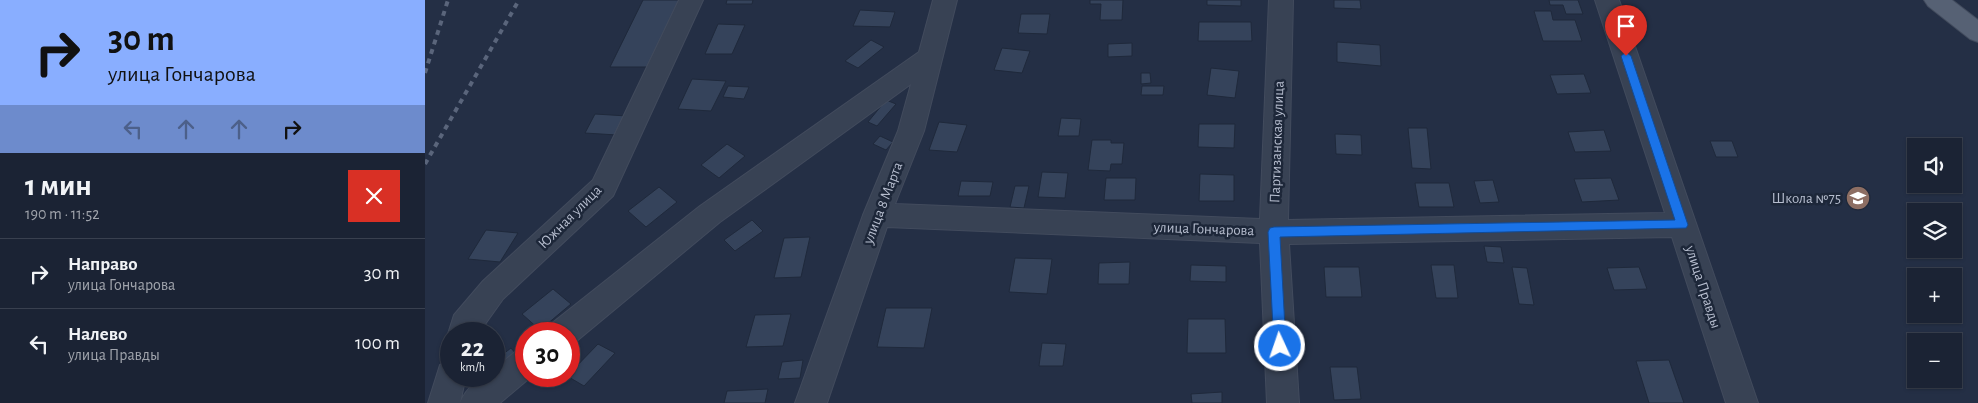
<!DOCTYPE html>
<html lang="ru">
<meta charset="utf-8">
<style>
:root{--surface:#1b2334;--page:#242b3c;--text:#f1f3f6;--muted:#a0a4ac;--line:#39404f}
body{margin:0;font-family:"Alegreya Sans",sans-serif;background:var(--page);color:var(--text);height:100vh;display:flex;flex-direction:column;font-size:19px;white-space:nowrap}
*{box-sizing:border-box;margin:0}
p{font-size:16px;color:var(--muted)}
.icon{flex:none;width:28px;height:28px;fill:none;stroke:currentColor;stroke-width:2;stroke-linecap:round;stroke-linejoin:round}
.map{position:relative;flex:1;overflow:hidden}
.sheet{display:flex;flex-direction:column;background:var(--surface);width:425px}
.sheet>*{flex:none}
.guide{background:#89aeff;color:#111;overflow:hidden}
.tools{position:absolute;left:1482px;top:138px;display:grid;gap:10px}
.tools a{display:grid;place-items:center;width:55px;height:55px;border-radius:0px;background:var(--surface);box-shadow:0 1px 4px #0004,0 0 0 1px var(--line);font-size:25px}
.speed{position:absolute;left:15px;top:322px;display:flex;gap:10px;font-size:25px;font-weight:700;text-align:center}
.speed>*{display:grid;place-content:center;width:65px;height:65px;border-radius:50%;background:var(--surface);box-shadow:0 1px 4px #0004,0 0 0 1px var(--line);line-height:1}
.speed small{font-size:12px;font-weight:400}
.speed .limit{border:8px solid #d22;background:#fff;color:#111}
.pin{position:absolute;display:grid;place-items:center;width:42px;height:42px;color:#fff;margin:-51px -21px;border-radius:50% 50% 50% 0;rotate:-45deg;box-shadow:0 0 5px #0007}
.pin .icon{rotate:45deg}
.me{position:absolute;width:55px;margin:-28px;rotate:357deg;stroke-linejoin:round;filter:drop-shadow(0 0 4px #0008)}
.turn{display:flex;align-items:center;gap:18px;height:105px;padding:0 25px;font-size:22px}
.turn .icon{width:65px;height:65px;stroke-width:2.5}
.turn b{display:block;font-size:35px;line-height:42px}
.lanes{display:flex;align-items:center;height:48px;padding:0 25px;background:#0003;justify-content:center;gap:25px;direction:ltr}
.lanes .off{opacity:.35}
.round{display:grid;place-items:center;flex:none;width:52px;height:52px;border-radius:0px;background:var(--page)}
.head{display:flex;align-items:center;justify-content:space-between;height:85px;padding:0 25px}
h1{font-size:30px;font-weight:700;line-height:38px}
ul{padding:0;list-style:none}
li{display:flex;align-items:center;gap:15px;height:70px;padding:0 25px;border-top:1px solid var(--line)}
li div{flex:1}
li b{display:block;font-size:19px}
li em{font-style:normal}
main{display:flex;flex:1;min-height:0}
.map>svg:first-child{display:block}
</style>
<main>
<section class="sheet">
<div class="guide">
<div class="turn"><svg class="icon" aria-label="right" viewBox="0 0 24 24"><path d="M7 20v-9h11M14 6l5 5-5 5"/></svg><div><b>30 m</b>улица Гончарова</div></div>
<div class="lanes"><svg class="icon off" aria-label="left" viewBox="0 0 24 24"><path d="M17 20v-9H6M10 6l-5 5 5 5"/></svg><svg class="icon off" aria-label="ahead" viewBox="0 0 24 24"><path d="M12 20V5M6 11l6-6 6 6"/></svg><svg class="icon off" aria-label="ahead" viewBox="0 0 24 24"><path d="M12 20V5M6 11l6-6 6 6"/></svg><svg class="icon" aria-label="right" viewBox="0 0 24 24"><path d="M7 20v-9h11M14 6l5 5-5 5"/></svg></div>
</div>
<div class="head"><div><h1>1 мин</h1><p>190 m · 11:52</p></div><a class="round" style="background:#d93025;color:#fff"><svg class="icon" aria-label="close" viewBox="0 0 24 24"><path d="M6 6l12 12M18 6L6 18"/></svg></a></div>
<ul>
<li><svg class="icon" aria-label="right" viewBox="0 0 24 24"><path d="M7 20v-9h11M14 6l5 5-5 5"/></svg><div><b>Направо</b><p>улица Гончарова</p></div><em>30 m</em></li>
<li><svg class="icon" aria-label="left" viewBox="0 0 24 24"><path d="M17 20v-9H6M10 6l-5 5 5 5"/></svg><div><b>Налево</b><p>улица Правды</p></div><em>100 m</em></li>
</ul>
</section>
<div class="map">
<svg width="1553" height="403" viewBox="0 0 1553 403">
<rect width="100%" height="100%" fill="#242f45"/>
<!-- building -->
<path fill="#35435b" stroke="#1f293b" d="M218,0H255L223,67H185Z
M302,0H328L327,4H301Z
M665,0H698L697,20H675L676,4H665Z
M782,0H816V6L782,5Z
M909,0H935L936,9L909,8Z
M1124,0H1153L1158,14H1141L1138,5H1125Z
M435,10L470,12L465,27L428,26Z
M1109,11H1126L1128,20H1150L1157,41H1118Z
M596,14H625L622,34L593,33Z
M774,22H826L827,41H773Z
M293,24L320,25L307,54H280Z
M446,40L459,47L433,68L420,61Z
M912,42L955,45L956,66L912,62Z
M707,43V56L683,57V44Z
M577,48L605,51L597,73L569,70Z
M786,68L814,71L810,98L782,95Z
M716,73H725L726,83L716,84Z
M1159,74L1166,93L1132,94L1125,75Z
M267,79L301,81L286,111L253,109Z
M303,86L324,87L319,99L298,97Z
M717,86H739L738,95H716Z
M461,100L471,104L452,126L443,122Z
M170,114L202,116L192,135L160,133Z
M636,118L656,119L654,136H633Z
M514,122L542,125L532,152L504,150Z
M774,124H810L809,148L773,147Z
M983,128H1002L1006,169L987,168Z
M1179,130L1186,151L1150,152L1143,132Z
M910,134L936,135L937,155L911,154Z
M455,136L468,142L461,150L448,144Z
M667,140H686V143H699L697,164H686L685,171L663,170Z
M1285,141H1307L1313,157H1291Z
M302,144L320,156L294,178L276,165Z
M617,172L643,173L640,198L613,197Z
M775,174L809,175V201H774Z
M681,178H711L710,200H679Z
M1186,178L1194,200L1157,202L1149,179Z
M1068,180L1074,202L1055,203L1049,181Z
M536,181L568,182L565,196H533Z
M990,183H1024L1029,207H994Z
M590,186H604L599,208L585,207Z
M234,187L252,202L221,227L203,211Z
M327,220L338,231L310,251L299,240Z
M61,230L93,233L75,262L43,259Z
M385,237L376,277L349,278L359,238Z
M1059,246L1076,247L1079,263L1062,262Z
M590,258L627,259L622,294L584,292Z
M705,262L704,284H673L674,263Z
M766,265L801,266V282L765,281Z
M1006,265H1029L1033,298H1011Z
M899,267H934L937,297H901Z
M1087,267L1102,268L1109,305L1094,304Z
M1214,267L1222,289L1189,290L1182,268Z
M128,289L146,304L115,330L97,314Z
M461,308H507L499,348L452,347Z
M366,314L358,346L321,347L330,315Z
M763,319H800L801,353H762Z
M617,343L641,344L638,366H614Z
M173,344L190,353L159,386L142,376Z
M86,348L97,361L84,371L73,358Z
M378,360L375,378L353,379L357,362Z
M1244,360L1259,403H1224L1211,361Z
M905,367H932L936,399L909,400Z
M343,389L340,403H299L302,391Z
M797,392V403H767L766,394Z"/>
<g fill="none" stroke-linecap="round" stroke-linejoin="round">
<!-- minor casing -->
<g stroke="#424b5d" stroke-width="2">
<path id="minor" d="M254,0H278L188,196L78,299L53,334H26V341L23,334L29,315L58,281L168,180Z
M508,0H532L499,131L470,204L835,219L844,0H868L863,220L1240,213L1170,0H1194L1333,403H1301L1247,237L864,244L874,403H842L835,243L462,227L402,403H370L438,215L473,131L486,84L295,222L148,344L144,345V334H122L126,324L275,206L494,52Z
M101,348V376H107L75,403H35C41,389 53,376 69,376V369L90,352Z
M26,360V376H41L35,403H3L15,365Z"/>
</g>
<!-- primary casing -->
<g stroke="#424b5d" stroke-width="2">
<path id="primary" d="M1499,0H1527L1553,20V42L1545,39L1503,6Z"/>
</g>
<!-- minor -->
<use href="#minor" fill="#384254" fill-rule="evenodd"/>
<!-- primary -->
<use href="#primary" fill="#566174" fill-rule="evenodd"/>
<!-- rail -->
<path stroke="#5a657b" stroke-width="4" stroke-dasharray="5 5" stroke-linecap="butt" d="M0,73L23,0
M0,164L94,0"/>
</g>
<!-- route -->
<path fill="#1a73e8" stroke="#114b97" d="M1201,52L1206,56L1263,225L1261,228L855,237L861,346L859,350L855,352L851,350L849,346L843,232L845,228L849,227L1250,220L1196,56Z"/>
<!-- icons -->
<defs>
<g id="school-disc" transform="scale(1.25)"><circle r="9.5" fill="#8d6e63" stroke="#1d2739"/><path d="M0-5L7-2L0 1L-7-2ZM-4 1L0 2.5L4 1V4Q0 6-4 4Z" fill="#fff"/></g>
</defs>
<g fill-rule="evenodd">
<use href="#school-disc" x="1433" y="198"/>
</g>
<g text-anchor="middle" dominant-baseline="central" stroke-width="5" stroke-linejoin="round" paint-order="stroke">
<!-- street labels -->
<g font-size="15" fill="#b6bdce" stroke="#1d2739">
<text transform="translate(852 142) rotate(-88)">Партизанская улица</text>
<text transform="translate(458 203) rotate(-69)">улица 8 Марта</text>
<text transform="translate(145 217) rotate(-45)">Южная улица</text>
<text transform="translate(779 229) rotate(2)">улица Гончарова</text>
<text transform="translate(1278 287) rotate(72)">улица Правды</text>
</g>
<!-- poi labels -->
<g font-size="15" fill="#b6bdce" stroke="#1d2739" text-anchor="end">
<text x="1416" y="198">Школа №75</text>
</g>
</g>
</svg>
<div class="tools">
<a><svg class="icon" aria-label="sound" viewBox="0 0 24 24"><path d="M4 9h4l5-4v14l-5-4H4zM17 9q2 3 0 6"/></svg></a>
<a><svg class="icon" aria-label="layers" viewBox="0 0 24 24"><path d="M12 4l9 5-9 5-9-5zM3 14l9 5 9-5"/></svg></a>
<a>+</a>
<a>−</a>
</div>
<div class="speed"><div>22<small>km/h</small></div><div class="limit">30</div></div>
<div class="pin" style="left:1201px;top:56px;background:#d93025"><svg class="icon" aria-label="arrive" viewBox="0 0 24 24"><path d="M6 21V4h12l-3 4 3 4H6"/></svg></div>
<svg class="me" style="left:855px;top:346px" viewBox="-20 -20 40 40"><circle r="17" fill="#1a73e8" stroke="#fff" stroke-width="3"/><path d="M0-11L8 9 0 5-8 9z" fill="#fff"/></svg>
</div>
</main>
